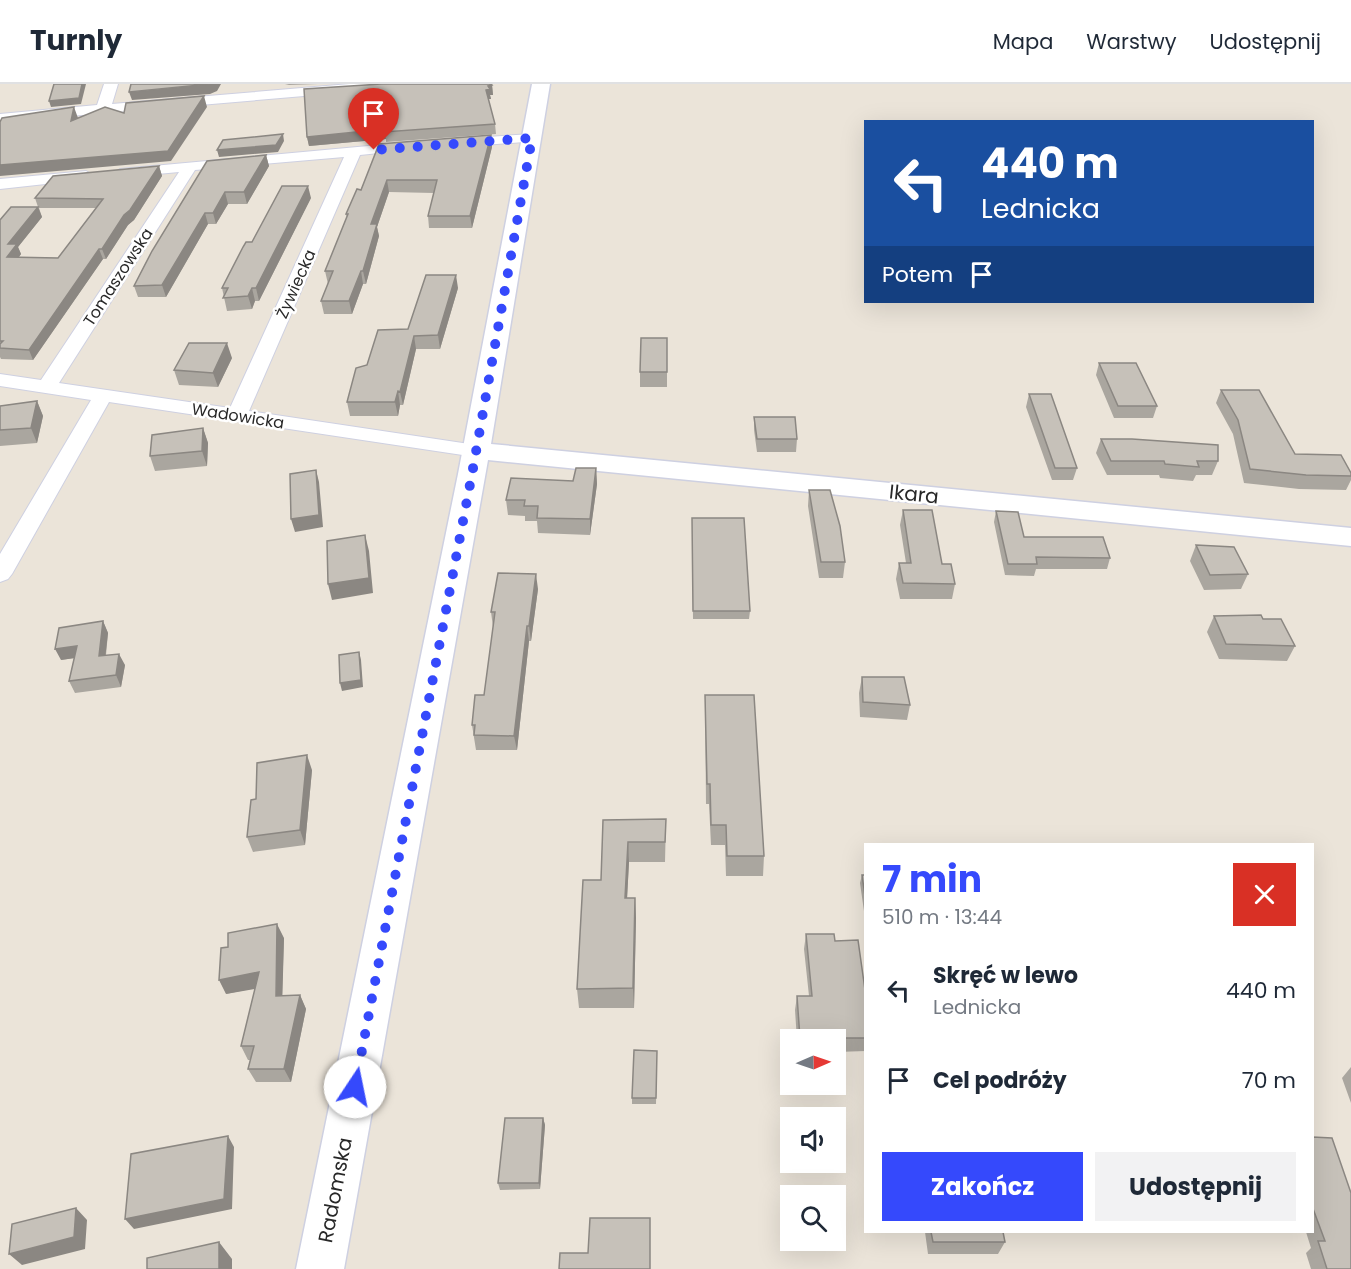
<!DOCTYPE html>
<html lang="pl">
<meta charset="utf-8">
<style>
:root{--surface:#fff;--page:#f2f2f3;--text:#1f2937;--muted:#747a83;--line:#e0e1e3;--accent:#3549fc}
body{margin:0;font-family:Poppins,sans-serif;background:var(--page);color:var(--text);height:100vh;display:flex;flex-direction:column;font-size:22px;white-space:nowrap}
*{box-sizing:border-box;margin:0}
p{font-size:20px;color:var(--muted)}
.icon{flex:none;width:33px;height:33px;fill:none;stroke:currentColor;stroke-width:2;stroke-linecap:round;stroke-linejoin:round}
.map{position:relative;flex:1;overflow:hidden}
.panel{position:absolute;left:864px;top:759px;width:450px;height:390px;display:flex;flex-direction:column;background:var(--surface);border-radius:0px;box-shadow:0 6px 24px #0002}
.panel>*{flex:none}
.guide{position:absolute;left:864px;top:36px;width:450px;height:183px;border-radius:0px;box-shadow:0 6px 24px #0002;background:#1a4fa0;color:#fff;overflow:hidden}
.needle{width:39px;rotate:88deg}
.tools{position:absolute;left:780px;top:945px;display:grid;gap:12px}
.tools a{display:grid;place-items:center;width:66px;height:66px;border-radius:0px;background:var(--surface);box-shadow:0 6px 24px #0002;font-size:30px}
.pin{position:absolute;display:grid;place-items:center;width:51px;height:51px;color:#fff;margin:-62px -26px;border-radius:50% 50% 50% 0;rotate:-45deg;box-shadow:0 0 6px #0007}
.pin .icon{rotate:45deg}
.me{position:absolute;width:66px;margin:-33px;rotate:11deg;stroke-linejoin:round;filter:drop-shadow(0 0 4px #0008)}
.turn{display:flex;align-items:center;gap:21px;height:126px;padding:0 18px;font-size:27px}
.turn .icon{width:78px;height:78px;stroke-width:2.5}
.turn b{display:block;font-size:42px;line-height:51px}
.then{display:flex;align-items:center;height:57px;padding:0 18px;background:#0003;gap:12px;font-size:22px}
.round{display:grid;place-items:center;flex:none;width:63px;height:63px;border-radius:0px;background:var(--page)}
.headline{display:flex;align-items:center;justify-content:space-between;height:102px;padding:0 18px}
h1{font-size:36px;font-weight:700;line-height:45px;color:var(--accent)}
.button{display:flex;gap:12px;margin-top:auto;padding:12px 18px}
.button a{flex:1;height:69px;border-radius:0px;background:var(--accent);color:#fff;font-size:24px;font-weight:700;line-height:69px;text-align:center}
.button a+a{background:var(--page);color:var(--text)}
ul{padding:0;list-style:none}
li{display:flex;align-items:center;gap:18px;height:90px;padding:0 18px}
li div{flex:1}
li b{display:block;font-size:22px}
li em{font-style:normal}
header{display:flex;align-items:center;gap:36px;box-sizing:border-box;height:84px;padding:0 30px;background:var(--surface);border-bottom:2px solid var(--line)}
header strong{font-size:28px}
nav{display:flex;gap:33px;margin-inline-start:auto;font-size:21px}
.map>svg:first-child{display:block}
</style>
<header>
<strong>Turnly</strong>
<nav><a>Mapa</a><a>Warstwy</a><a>Udostępnij</a></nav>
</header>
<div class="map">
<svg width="1351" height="1185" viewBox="0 0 1351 1185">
<rect width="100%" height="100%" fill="#ebe4d9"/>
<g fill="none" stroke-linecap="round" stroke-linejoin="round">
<!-- minor casing -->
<g stroke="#ced0e1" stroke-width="2">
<path id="minor" d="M104,0H118L112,20L350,0H405L398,4L0,38V30L97,21Z
M532,50L539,54L537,57L457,63L450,59L457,55Z
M412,58L417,59L419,62L417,65L360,71L249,327L476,361L483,363L486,367L483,371L476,373L109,318L12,490L8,495L0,498V470L91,316L0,302V290L41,296L179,88L125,93L120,91L117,88L120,85ZM344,73L230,324L59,299L195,86Z
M86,87L94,92L91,95L0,105V95Z"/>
</g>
<!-- tertiary casing -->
<g stroke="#ced0e1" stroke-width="3">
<path id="tertiary" d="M532,0H550L491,360L1351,444V462L488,376L344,1185H296L458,390Z"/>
</g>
<!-- minor -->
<use href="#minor" fill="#fff" fill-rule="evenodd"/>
<!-- tertiary -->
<use href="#tertiary" fill="#fff" fill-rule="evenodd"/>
</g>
<!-- wall -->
<path fill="#aaa69f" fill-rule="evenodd" d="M285,0H318L289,1Z
M492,1L493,11H490L491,15H488L495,40L496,50L386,58V55L309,62L307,53Z
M491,51L492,63L472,144H429L428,132L434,109L389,108L377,143L379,152L366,200H363L352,230H324L321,217L328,200L325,187L347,134L346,130L361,106Z
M266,71L269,82L247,120H228L216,140H208L166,213H138L134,202L152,167Z
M159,82L162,92L134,136L128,141L106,175H103L33,276L1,275L0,273V136L38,123L35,114ZM39,124H96L58,174L19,173L21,170L18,163L42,133Z
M311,114L259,217H255L252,225L227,227L222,204L252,158Z
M458,204L440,265H416L403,321H400L398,332H350L347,318L367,281Z
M667,254V303H640V288Z
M232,274L218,303L179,301L174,286Z
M1099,279L1157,322L1153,334H1114L1096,291Z
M1221,306L1295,370L1351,389V396L1346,406L1299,405L1244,399L1233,350L1216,319Z
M1029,310L1077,384L1073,396H1052L1026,323Z
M37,317L43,332L37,359L0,362V322Z
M754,333L797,355L796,368H757L754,346Z
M203,344L208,359L207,382L155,387L150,372Z
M1101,355L1218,377L1212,391H1196L1193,397L1160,394L1159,391H1107L1096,369Z
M596,384L597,400L590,451L538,449L537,437H525V432L508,431L506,416L573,397Z
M809,406L845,478L843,494H819L808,422Z
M903,426L955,500L952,515H900L896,495L899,479H906L900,441Z
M996,427L1024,453L1110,474L1107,485H1036L1034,492L1005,491L994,438Z
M692,434L750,527L749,535H693Z
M1196,461L1248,490L1241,505L1204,506L1190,477Z
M538,505L531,557H529L517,666H476L472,641L484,611L493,543L491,528Z
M1214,532L1263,535L1295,562L1287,577L1219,575L1207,548Z
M103,537L108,549L106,571L125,581L121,603L75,609L69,597L74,574L61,576Z
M862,593L910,621L907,636L860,633L859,609Z
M705,611L764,772L763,792H726L725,761H711L709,720H706Z
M312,686L305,761L253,768L247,753L256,715Z
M666,735L665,778H629L627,814H635L636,834L634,924H579L577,905L601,796L603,736Z
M862,791H866V827H864L860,799Z
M806,850L835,857L866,913V967L836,968V956H797L795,926L797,912H809L804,865Z
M284,854L282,911H300L306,925L291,998H256L248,985L251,976H248L241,962L255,904L226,910Z
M657,967L656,1020H632V1014Z
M1351,983V1019L1342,994Z
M543,1034L545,1041L540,1105L500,1106L498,1099Z
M1312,1053L1351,1185H1311L1306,1169L1311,1164L1306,1148H1312Z
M925,1148H1003L1005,1158L998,1170H928Z"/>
<!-- shaded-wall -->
<path fill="#8b8782" d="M82,0H86L81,20L51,23L49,17Z
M210,0H221L217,7L210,10L132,16L129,8Z
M492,1L493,11H490L491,15H487L486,6L488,2Z
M204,12L207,23L171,77L0,92V81Z
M74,23L78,34L74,48L71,37Z
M386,45L384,48L386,55L309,62L307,53Z
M283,50L284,57L278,68L219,73L217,66Z
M491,51L492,63L472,144L470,132Z
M266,71L269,82L247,120L244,108Z
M159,82L162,92L134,136L128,141L106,175L102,165L124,131Z
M387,96L389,108L377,143L379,152L366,200L363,187L371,140Z
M308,102L311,114L259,217L256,204Z
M225,108L228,120L216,140L213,129Z
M38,123L42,133L18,163L21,170L11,184L7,173L8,160Z
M205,129L208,140L166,213L162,201Z
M99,165L103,175L33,276L29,266Z
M361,187L363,200L352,230L349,217Z
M456,191L458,204L440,265L438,251Z
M252,204L255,217L252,225L248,212Z
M414,252L416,265L403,321L400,308Z
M227,259L232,274L218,303L213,289Z
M398,307L400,321L398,332L395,318Z
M37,317L43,332L37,359L31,344Z
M203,344L208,359L207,382L202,367Z
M596,384L597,400L590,451V435Z
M316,386L319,398L323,443L295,448L291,435Z
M365,451L369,467L373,509L332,516L328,500Z
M536,490L538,505L531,557L529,542Z
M103,537L108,549L104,584L99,572Z
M527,542L529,557L517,666L514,652Z
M77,562L82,573L61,576L55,565Z
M359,568L361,576L363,603L342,607L340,599Z
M119,570L125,581L121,603L116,591Z
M307,671L312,686L305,761L300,746Z
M628,758L629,778L626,834L625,814Z
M635,814L636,834L634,924L633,904Z
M277,840L284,854L282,926L276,912Z
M259,888L266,903L226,910L219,896Z
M300,911L306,925L291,998L284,985Z
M543,1034L545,1041L540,1105L539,1099Z
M228,1052L234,1063L232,1125L134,1145L125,1135Z
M76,1124L87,1136L85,1165L22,1181L9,1170Z
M219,1158L232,1175V1185H219Z"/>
<!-- building -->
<path fill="#c6c1b9" stroke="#8b8782" stroke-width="1.5" d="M54,0H82L79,14L49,17Z
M131,0H210L129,8Z
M381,0H491L492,1L488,2L490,5L486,6L495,40L384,48L386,45L307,53L304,5Z
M204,12L168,67L0,81V38L2,34L74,23L71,37L105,23L124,29L126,19Z
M283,50L276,61L217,66L223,56Z
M491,51L470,132H428L437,96H387L371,140H377L363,187H361L349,217H321L333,187H325L348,130H346L357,105L361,106L379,60Z
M266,71L244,108H225L213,129H205L162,201L134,202L152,167L207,77Z
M159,82L130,126L124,131L102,165H99L29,266L0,264V260L3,257H0V136L11,123H38L8,160H17L7,173L58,174L103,115L35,114L53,92Z
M282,102H308L256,204H252L248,212L223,214L228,204H222L243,163L246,158H252Z
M426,191H456L438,251L414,252L400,308L398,307L395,318H347L356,284L367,281L378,246L408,245Z
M641,254H667V288H640Z
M189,259H227L213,289L174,286Z
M1099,279H1136L1157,322H1118Z
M1221,306H1259L1295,370L1341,371L1351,389V392L1306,391L1250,385L1238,336Z
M1029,310H1051L1077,384H1055Z
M37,317L31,344L0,346V322Z
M754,333H795L797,355H757Z
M203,344L202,367L150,372L152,351Z
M1101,355H1132L1218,361V377H1197L1199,383L1165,380L1164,377H1111Z
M576,384H596L590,435L537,434L538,422H524L525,416H506L511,394L573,397Z
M316,386L319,431L291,435L290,390Z
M809,406H830L840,442L845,478H821Z
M903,426H932L942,480H951L955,500L903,499L899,479H911Z
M996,427L1018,428L1024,453H1103L1110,474L1036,473L1037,480H1008Z
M692,434H744L750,527H693Z
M365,451L369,494L328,500L327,457Z
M1196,461L1234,463L1248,490L1210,491Z
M498,489L536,490L529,542H527L514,652L474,651L475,641H472L475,611H484L495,528H491Z
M1261,531L1263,535H1281L1295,562L1226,560L1214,532Z
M103,537L99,572L119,570L116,591L69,597L77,562L55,565L59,544Z
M359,568L361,596L340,599L339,571Z
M862,593H904L910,621L863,618Z
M705,611H754L764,772H727L726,741H711L710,700H707Z
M307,671L300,746L247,753L251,716L256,715L257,679Z
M666,735L665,758H628L625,814H635L633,904L577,905L583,796H601L603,736Z
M862,791H866V819Z
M277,840L276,912L300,911L284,985H248L254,962H241L259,888L219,896L221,864L228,863V849Z
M806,850H834L835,857L858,856L866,913V954H800L797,912H812Z
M634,966L657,967L656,1014H632Z
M505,1034H543L539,1099H498Z
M228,1052L224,1115L125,1135L131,1070Z
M1312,1053L1332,1054L1351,1109V1185H1327L1318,1157H1325L1312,1122Z
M76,1124L74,1153L9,1170L12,1140Z
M590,1134H650V1185H559L560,1169H588Z
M931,1148H1003L1005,1158H933Z
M219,1158V1185H147V1174Z"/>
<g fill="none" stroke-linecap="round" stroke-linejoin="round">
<!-- route -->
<path stroke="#3549fc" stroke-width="10" stroke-dasharray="0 18" d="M355,1003L472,390L532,54L374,66"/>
</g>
<g text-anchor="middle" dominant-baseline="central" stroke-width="5" stroke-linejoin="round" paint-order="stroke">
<!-- far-street labels -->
<g font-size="16" fill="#282828" stroke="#fff">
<text transform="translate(118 193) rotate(-57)">Tomaszowska</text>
<text transform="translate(296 200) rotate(-66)">Żywiecka</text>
<text transform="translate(238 332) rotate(9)">Wadowicka</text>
</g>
<!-- street labels -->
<g font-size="20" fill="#282828" stroke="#fff">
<text transform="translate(914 410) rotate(6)">Ikara</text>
<text transform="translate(335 1106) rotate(-79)">Radomska</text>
</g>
</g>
</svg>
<div class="tools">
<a><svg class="needle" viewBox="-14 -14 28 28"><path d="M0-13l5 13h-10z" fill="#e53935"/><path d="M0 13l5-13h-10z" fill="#747a83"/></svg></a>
<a><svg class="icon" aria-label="sound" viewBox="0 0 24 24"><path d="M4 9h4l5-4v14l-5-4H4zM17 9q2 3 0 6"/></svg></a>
<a><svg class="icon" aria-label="search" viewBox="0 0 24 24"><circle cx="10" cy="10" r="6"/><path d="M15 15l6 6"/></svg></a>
</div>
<div class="pin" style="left:374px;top:66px;background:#d93025"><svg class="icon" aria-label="arrive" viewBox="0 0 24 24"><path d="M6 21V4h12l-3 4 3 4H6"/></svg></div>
<svg class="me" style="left:355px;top:1003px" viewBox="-20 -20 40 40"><circle r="19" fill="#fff"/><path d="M0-13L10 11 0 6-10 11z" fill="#3549fc"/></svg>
<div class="guide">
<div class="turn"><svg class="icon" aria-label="left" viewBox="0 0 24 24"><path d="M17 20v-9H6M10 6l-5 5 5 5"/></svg><div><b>440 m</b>Lednicka</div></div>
<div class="then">Potem<svg class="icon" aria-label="arrive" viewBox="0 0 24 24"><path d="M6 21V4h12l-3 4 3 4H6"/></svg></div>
</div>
<section class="panel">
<div class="headline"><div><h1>7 min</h1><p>510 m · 13:44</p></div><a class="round" style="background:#d93025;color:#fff"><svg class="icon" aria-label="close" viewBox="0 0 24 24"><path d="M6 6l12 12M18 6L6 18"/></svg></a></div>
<ul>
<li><svg class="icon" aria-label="left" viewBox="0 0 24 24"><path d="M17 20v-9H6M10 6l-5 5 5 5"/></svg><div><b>Skręć w lewo</b><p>Lednicka</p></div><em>440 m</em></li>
<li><svg class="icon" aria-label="arrive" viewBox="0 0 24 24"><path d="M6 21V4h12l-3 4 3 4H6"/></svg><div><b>Cel podróży</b></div><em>70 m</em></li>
</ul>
<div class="button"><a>Zakończ</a><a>Udostępnij</a></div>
</section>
</div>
